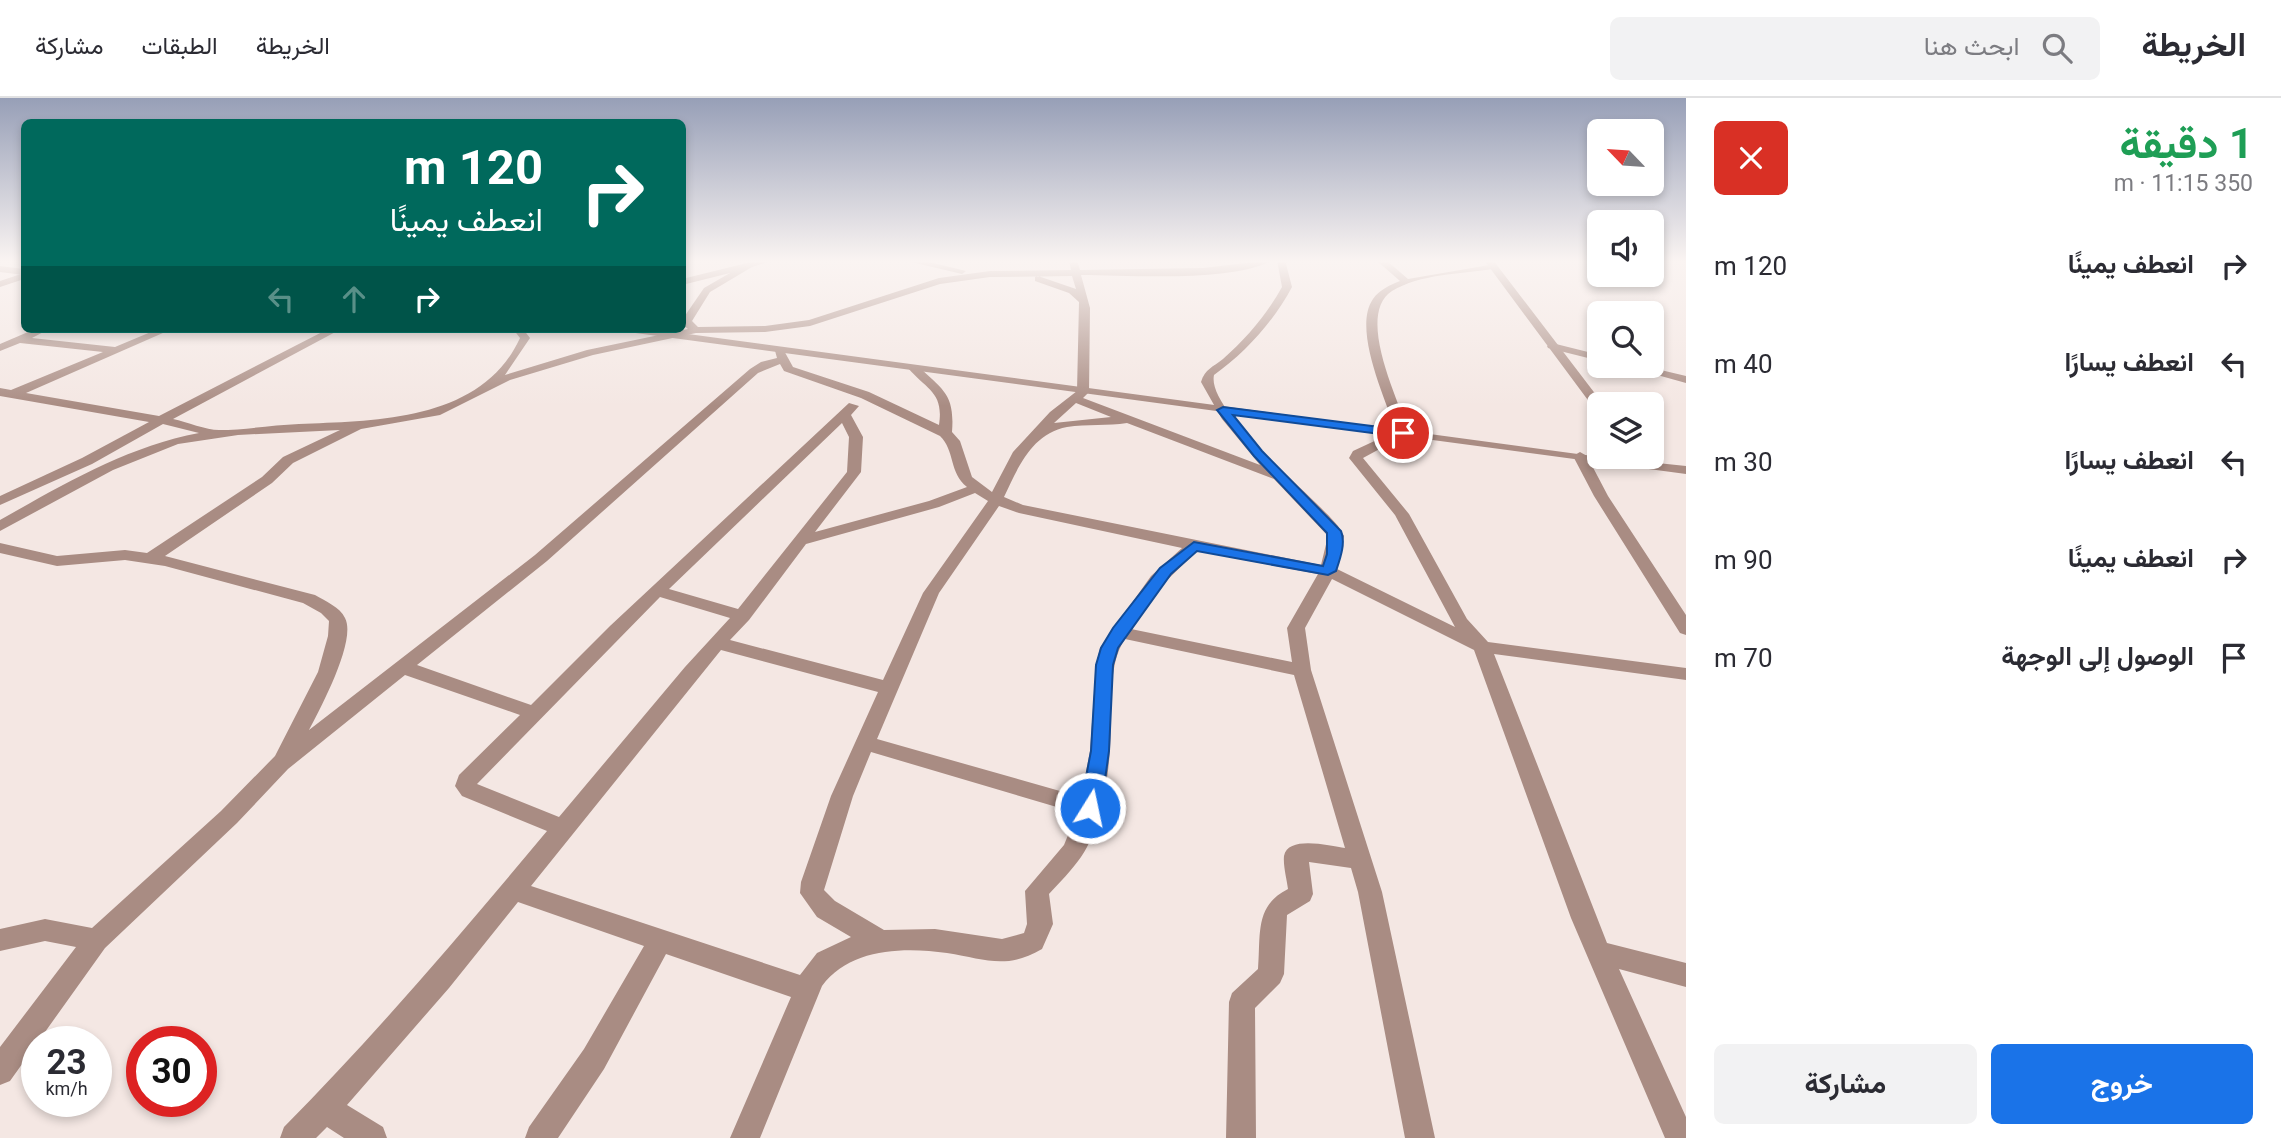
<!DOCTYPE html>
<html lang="ar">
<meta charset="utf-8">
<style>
:root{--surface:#fff;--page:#f2f2f3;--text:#2b2b33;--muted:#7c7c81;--line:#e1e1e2;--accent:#1a73e8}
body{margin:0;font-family:Roboto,Vazirmatn,sans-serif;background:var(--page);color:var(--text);direction:rtl;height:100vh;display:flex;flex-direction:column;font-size:26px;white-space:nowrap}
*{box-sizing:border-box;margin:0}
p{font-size:23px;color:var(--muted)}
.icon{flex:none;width:38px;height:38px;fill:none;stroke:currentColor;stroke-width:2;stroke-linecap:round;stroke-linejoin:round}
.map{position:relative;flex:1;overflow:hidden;direction:ltr}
.sheet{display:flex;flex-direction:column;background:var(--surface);width:595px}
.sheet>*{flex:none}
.top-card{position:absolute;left:21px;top:21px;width:665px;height:214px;border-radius:10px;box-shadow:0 4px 10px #0003;direction:rtl;background:#00695c;color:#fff;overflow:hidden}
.needle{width:46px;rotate:295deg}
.fabs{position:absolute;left:1587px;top:21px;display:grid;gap:14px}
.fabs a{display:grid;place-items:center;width:77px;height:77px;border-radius:10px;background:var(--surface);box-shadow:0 4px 10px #0003;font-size:35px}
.speed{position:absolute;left:21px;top:928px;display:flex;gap:14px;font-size:35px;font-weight:700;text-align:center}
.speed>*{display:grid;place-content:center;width:91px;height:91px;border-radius:50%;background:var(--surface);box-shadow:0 4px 10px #0003;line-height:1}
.speed small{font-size:18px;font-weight:400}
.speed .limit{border:10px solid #d22;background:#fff;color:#111}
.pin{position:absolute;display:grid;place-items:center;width:60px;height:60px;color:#fff;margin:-30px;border:4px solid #fff;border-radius:50%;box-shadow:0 2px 7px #0007}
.me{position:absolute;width:77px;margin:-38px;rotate:10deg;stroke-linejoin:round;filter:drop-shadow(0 0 5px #0008)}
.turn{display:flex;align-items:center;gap:24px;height:147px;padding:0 28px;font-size:32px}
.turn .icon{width:91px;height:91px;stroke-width:2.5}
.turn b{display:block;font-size:49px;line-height:60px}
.lanes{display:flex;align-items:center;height:66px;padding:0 28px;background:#0003;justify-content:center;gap:35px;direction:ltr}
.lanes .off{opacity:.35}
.round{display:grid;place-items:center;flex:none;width:74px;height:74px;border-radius:10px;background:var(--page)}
.head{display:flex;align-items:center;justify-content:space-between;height:119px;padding:0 28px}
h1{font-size:42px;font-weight:700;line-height:52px;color:#1e9e55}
.button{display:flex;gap:14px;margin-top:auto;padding:14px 28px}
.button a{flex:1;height:80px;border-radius:10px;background:var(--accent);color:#fff;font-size:28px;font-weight:700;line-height:80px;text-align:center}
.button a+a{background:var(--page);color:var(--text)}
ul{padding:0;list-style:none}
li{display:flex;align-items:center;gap:21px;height:98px;padding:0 28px}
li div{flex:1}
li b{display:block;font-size:26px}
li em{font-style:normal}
header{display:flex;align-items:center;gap:42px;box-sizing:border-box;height:98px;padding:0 35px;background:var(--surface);border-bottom:2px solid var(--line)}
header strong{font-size:33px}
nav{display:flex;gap:38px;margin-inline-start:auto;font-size:24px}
.search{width:490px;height:63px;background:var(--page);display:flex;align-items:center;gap:18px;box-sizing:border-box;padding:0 24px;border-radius:10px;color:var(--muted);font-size:26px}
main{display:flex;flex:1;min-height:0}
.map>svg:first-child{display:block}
</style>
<header>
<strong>الخريطة</strong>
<div class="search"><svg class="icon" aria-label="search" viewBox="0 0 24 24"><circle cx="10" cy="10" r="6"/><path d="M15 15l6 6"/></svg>ابحث هنا</div>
<nav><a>الخريطة</a><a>الطبقات</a><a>مشاركة</a></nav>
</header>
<main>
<section class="sheet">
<div class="head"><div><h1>1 دقيقة</h1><p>350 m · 11:15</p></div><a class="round" style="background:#d93025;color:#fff"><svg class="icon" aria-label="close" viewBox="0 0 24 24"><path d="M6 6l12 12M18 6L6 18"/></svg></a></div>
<ul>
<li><svg class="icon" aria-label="right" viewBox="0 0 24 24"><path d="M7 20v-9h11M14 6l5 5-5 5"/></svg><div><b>انعطف يمينًا</b></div><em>120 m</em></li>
<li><svg class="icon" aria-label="left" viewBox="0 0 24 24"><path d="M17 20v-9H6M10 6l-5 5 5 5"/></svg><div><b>انعطف يسارًا</b></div><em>40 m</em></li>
<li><svg class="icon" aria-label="left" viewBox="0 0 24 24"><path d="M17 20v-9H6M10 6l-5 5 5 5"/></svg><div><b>انعطف يسارًا</b></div><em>30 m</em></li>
<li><svg class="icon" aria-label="right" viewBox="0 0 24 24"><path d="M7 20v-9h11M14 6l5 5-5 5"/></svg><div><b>انعطف يمينًا</b></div><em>90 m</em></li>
<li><svg class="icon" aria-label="arrive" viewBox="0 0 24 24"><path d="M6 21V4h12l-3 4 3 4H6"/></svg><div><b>الوصول إلى الوجهة</b></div><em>70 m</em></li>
</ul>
<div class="button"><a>خروج</a><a>مشاركة</a></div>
</section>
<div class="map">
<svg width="1686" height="1040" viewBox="0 0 1686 1040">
<rect width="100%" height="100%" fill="#f4e7e3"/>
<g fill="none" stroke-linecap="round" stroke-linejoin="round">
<!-- minor -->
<path fill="#a98c83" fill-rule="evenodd" d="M759,162H774L752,169L710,194L692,223L698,229L765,228L809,222L939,180L990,173L1071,172L1069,162H1077L1080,172L1203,170L1273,162C1232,185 1131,177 1081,177L1090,210L1089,294L1083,300L1260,367L1222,321L1201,284C1205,271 1213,269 1223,261C1246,241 1268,215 1282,189L1277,162H1285L1292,189C1274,223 1245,255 1214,277C1206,313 1315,399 1338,428L1344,438L1337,471L1455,529L1395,417L1349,360L1353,353L1396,333C1386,302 1352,231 1373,201C1379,192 1390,187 1400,183L1376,162H1386L1408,181L1495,166V170L1492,171C1460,176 1420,176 1392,193C1355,217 1399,303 1409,335L1363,360L1409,416L1467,521L1488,544L1686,570V582L1494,556L1607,845L1686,865V889L1619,871L1686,1019V1040H1665L1571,820L1474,552L1332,481L1305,530L1311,572L1382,794L1435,1040H1405L1358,794L1351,770L1309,764L1313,796L1310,803L1287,817L1284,876L1280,885L1255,910L1256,1040H1226L1229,904L1232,895L1258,871C1261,837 1254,808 1288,791C1287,782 1283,768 1284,758C1288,737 1330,748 1345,750L1294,577L1125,541C1106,568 1113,619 1110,651C1108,684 1100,732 1081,759C1072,772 1060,784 1049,796L1053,826L1042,851C1006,872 985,861 947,855C904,849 850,850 822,888L760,1040H730L791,899L666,856L604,971L558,1040H525L529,1029L584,951L644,848L518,804L449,890L347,1007L383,1029L387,1040H344L327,1029L316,1040H280L284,1029C377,935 462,835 547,733L462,698L455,688L459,677L520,617L405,577L288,671L237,725L105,850L10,983L0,987V949L76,849L45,843L0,853V831L45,821L92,830L221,713L275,658L318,574L328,538L329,523L321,515L303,505L165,468L125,462L57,468L0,455V445L57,458L125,452L147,455L262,379L283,359L340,332L238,337L178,346L113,372L0,433V422C64,386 126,349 199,335L163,326L92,366L0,407V398L82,360L149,324L0,298V290L11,292L103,254L20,245L0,253V246L35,231H49L32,240L115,249L158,231H172L26,295L159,318L328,231H341L173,321C187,324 206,332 219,332C245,332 272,327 299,326C377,323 482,323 520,240L513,231H523L530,240L505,277L587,252L688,231L682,226V222L704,190L730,175L682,187V181ZM1038,178L1035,179V183L1069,195L1079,204L1077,293L1050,314L1013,354L992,394L972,379L960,343L952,334C955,296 943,292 918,268L908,270C927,292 944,294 939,327L869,294L793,269L782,249H774L777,260L761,264L750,271L535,457L309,632C320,611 357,542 345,520C340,509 325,503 315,497L165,458L272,385L293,365L361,331L440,317L510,282L593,257L696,235L765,234L810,228L940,186L990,179L1072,178L1076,191ZM780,266L784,273L861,300L940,338C955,352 949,375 967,389L929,403L815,434L861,374L863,339L851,317L859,308L849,305L610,528L531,607L417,567L547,463L758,275ZM1076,305L1111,319L1054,325ZM842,325L849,339L847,374L738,511L669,491ZM1127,325L1274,381L1328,438L1321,467L1023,407L1004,399C1018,370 1031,336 1067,329C1087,326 1108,328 1127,325ZM975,395L988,403L923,495L883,582L730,542L749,522L806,446L939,409ZM999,408L1019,415L1182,450L1151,478L1100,550L1096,567L1090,653L1081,699L877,641L939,495ZM1197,453L1318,476L1287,530L1292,564L1131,531L1163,486ZM660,499L730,520L685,569L559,719L477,686ZM721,552L878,594L831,698L801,784L800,795L817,819L851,839L817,855L800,877L531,788ZM871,654L1077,715L1064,747L1025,793L1027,826L1024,835L1002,841L935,831L884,832L835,803L824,792L853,698Z
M903,162H921L966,173L962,176Z
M24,175V181L0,189V183Z
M1552,245L1600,257V263L1548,250L1547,248Z
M1625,268H1644L1686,278V285Z
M1580,354L1587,358L1608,398L1686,517V537L1680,535L1594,398L1573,358Z"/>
<!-- tertiary -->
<path fill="#a98c83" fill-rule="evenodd" d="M1484,162H1493L1603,306H1600V314L1596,313Z
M0,168L24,171V177L0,174Z
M623,231H651L1600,359L1686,368V376L628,234Z"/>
</g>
<!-- sky -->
<linearGradient id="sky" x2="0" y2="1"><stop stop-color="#979fb7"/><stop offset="0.53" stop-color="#faf4f2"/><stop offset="1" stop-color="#faf4f2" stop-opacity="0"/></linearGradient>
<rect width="1686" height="308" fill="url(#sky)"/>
<!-- route -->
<path fill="#1a73e8" stroke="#114b97" stroke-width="2" d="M1223,309L1403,332L1409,335L1403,339L1233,317L1262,353L1341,433C1346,445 1340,461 1336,473L1328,477L1197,453L1171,476L1118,550L1113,567L1109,653L1101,710L1098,715L1090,718L1083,715L1080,710L1091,653L1096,567L1101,550L1113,530L1160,470L1194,444L1323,468L1327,456V435L1254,358L1217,312Z"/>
</svg>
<div class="fabs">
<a><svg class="needle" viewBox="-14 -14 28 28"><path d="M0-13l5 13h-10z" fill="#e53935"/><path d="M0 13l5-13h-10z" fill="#7c7c81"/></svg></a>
<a><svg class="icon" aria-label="sound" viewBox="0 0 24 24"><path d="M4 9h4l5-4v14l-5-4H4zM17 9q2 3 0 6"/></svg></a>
<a><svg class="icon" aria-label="search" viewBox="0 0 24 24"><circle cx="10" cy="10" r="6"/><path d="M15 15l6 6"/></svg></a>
<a><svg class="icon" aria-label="layers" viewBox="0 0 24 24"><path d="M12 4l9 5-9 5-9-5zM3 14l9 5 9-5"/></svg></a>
</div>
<div class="speed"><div>23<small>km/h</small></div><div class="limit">30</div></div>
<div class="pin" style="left:1403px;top:335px;background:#d93025"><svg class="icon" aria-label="arrive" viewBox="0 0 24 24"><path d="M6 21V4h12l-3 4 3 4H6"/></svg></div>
<svg class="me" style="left:1090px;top:710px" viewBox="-20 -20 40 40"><circle r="17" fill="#1a73e8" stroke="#fff" stroke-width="3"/><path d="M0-11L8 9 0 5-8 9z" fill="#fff"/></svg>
<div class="top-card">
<div class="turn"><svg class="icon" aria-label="right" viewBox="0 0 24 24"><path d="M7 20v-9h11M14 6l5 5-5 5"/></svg><div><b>120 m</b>انعطف يمينًا</div></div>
<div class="lanes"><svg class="icon off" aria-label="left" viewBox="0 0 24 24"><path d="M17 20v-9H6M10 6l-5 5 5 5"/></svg><svg class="icon off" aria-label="ahead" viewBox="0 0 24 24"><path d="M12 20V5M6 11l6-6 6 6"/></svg><svg class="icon" aria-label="right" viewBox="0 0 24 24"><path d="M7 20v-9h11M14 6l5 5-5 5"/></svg></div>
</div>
</div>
</main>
